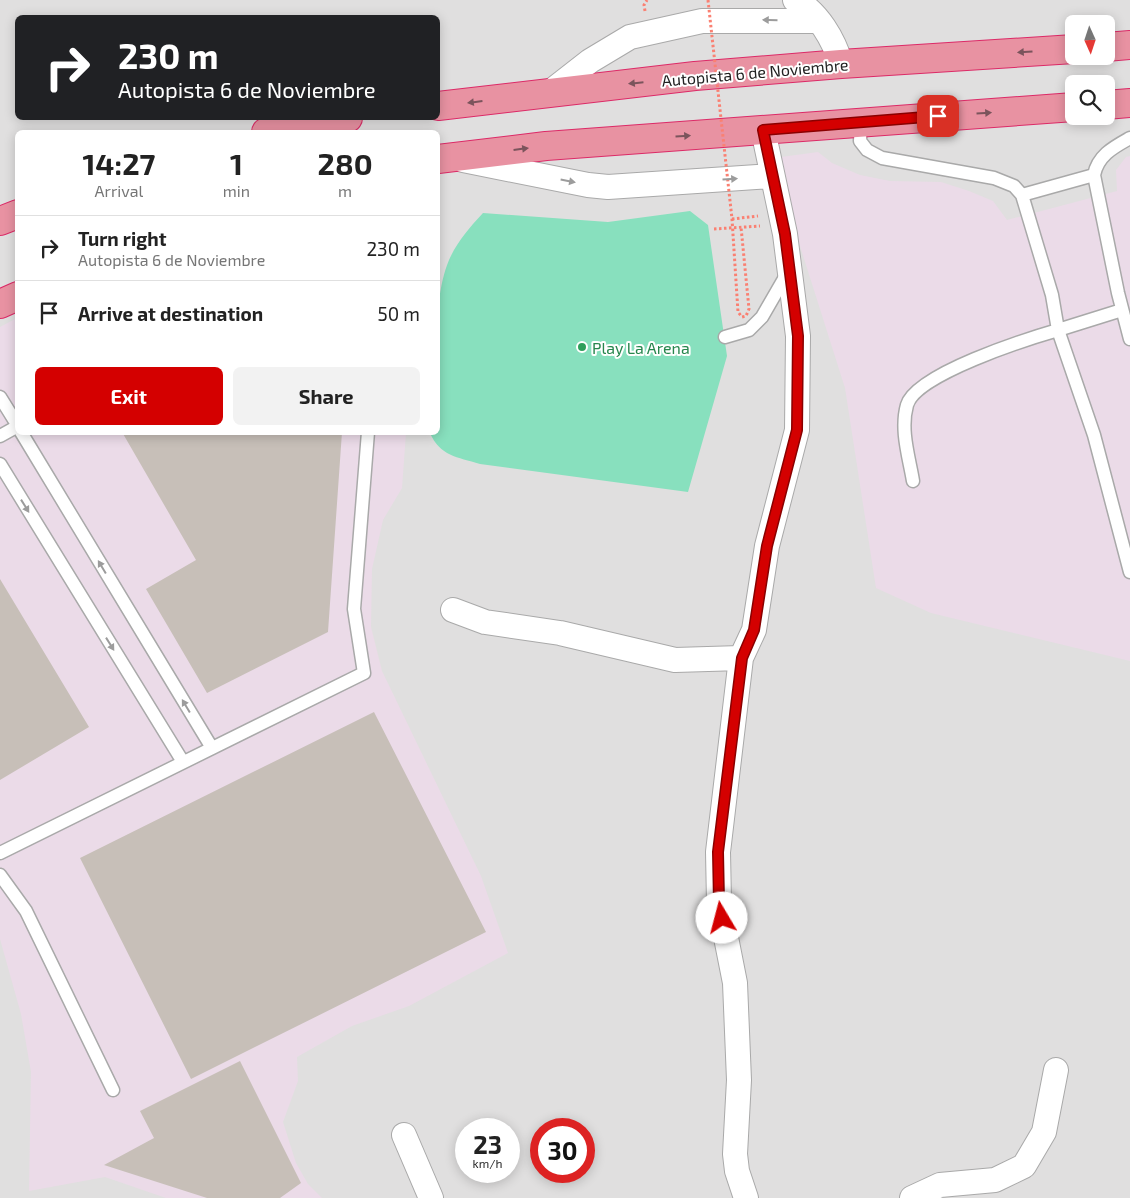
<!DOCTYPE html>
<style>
:root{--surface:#fff;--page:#f2f2f2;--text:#222;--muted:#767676;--line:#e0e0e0;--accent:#d40000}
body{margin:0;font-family:"Exo 2",sans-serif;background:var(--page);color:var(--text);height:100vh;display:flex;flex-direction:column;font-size:19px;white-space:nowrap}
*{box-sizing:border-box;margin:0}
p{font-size:16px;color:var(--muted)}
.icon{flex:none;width:28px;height:28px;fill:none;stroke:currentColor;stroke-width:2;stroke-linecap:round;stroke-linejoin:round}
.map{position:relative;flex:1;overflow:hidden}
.side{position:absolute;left:15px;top:130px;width:425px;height:305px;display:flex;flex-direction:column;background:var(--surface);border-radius:8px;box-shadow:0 2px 12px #0003}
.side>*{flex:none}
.top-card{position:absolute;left:15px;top:15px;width:425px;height:105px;border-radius:8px;box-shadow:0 2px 12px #0003;background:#202124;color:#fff;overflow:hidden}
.needle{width:32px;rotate:177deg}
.controls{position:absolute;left:1065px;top:15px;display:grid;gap:10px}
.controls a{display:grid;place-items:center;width:50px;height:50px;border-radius:8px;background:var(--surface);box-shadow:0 2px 12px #0003;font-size:25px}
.speed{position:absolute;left:455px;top:1118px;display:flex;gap:10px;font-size:25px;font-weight:700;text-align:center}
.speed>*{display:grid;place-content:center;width:65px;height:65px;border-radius:50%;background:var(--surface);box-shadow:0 2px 12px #0003;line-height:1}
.speed small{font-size:12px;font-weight:400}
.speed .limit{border:8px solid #d22;background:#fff;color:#111}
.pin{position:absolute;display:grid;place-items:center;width:42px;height:42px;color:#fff;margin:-21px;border-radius:10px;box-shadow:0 2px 8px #0006}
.me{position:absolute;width:55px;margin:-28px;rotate:352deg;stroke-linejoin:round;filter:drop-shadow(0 0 4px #0008)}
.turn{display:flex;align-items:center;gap:18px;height:105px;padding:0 20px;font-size:22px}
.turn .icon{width:65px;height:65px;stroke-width:2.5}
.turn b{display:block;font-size:35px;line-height:42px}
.eta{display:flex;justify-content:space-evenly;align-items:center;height:85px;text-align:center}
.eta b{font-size:30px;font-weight:700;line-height:35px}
.primary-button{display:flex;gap:10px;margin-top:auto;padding:10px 20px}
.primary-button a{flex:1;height:58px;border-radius:8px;background:var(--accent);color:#fff;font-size:20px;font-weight:700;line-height:58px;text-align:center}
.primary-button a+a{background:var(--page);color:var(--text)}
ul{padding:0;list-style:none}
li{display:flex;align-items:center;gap:15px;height:65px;padding:0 20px;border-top:1px solid var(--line)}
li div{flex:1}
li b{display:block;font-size:19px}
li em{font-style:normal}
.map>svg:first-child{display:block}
</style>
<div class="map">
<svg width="1130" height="1198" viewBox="0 0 1130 1198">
<rect width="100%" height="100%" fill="#f2efe9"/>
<!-- residential -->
<path fill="#e0dfdf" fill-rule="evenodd" d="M0,0H1130V1198H0ZM18,18H438V118H18ZM1074,24H1106V56H1074ZM1074,84H1106V116H1074ZM18,132H438V432H18ZM466,1129H509V1171H466ZM541,1129H584V1171H541Z"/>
<!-- industrial -->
<path fill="#ebdbe8" d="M818,152L832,163L860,175L890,181L941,182L969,191L993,201L1007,220L1117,191L1116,170L1126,157L1130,156V661L931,613L876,588L845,388L794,227L781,157Z
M17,318L18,432L406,433L402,488L383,520L372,569L371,627L382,671L481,876L508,953L409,1006L352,1026L297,1057L298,1081L283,1122L296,1163L308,1184L322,1198H166L105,1177L29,1191L31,1072L21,1014L0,939V327Z"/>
<!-- pitch -->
<path fill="#88e0be" d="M690,211L708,225L727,356L688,492L480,464C457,457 440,456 430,433L438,432C438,383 430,305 449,260C457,242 469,228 483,213L608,222Z"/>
<!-- building -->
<path fill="#c7bfb8" d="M122,432H342L328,632L207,693L146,589L196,560Z
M0,579L89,727L0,780Z
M374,712L486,932L191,1079L80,858Z
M240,1061L301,1183L280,1198H207L104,1165L154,1138L140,1111Z"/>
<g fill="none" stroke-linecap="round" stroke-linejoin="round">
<!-- lane casing -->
<g stroke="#a9a9a9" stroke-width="15">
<path id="lane" d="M861,121L860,141L867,150L882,158L994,178L1014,186L1022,195L1052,295L1058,330C1027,339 916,374 907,405C900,430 909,457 913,481
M1130,138C1114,147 1098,155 1094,175L1118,293L1130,339
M1022,195L1094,175
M1122,310L1058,330L1094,435L1130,572
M725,337L749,330L762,317L788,272
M0,397L18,426L0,436
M21,432L212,748
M0,464L183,762
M0,853L364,673L354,609L368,432
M0,875L26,911L113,1090"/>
</g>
<!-- street casing -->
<g stroke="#a9a9a9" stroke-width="26">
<path id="street" d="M795,0C818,12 834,40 841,64
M549,93L590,61L630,37L702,21H818
M463,160L588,185L608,187L772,176
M453,610L485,622L560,633L675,660L741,658
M404,1135L431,1198
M746,1198L737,1171L735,1154L739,1080L735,983L719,902L718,852L741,658L754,630L767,546L797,430L798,336L785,234L763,130
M912,1198L940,1185L995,1180L1024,1166L1044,1132L1056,1070"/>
</g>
<!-- highway casing -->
<g stroke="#dc2a67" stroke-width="30">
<path id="highway" d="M1106,47L1130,45
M1106,105L1130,103
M438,106L695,76L841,64L1074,49
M266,132L348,118
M438,159L546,146L1074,107
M0,221L18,214
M0,304L18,296"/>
</g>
<!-- path -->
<path stroke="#fa8072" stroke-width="3" stroke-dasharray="2.5 2.5" stroke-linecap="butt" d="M645,11L644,5L647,0
M732,219L758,216
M714,229L760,226"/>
<!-- lane -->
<use href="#lane" stroke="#fff" stroke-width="12"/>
<!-- street -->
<use href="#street" stroke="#fff" stroke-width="24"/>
<!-- highway -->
<use href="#highway" stroke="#e892a2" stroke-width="28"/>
<!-- path-bridge -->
<path stroke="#fa8072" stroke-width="3" stroke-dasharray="2.5 2.5" stroke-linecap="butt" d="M708,0L732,219L738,312L742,317L746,316L749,309L741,227"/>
</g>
<!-- one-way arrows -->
<defs><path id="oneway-solid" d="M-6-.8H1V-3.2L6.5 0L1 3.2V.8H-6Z" transform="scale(1.25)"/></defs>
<g fill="#9c9c9c">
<use href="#oneway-solid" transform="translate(770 20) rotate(-179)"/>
<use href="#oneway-solid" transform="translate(730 179) rotate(-4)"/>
<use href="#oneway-solid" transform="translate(568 181) rotate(11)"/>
<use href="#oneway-solid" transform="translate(25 506) rotate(58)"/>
<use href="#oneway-solid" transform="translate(102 567) rotate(-121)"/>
<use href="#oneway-solid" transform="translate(110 644) rotate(58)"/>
<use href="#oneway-solid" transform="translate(186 706) rotate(-121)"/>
</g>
<g fill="#7b545c">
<use href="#oneway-solid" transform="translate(1025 52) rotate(176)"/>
<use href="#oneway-solid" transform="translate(636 83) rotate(174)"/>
<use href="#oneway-solid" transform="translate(475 102) rotate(173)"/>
<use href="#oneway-solid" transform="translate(984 113) rotate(-4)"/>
<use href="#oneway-solid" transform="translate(683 136) rotate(-4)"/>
<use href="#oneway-solid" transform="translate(521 149) rotate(-7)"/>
</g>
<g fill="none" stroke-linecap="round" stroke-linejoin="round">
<!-- route casing -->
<g stroke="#8a0000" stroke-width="12">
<path id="route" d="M722,918L719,902L718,852L742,658L754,630L767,546L797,430L798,336L785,234L763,130L938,116"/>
</g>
<!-- route -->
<use href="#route" stroke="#d40000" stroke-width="9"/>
</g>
<!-- markers -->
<circle fill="#2e9e5b" stroke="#fff" stroke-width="2" cx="582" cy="347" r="5"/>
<g text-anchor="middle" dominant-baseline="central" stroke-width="4" stroke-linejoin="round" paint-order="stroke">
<!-- street labels -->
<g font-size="16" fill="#222" stroke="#fff">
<text transform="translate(755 72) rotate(-5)">Autopista 6 de Noviembre</text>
</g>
<!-- leisure labels -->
<g font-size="16" fill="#27864d" stroke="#fff" text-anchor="start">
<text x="592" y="347">Play La Arena</text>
</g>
</g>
</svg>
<div class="controls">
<a><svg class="needle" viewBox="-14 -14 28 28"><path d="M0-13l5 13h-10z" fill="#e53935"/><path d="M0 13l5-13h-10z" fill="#767676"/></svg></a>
<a><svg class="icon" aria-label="search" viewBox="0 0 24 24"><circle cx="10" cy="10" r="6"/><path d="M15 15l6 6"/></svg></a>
</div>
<div class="speed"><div>23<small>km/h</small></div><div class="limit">30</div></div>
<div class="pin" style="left:938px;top:116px;background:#d93025"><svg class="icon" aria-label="arrive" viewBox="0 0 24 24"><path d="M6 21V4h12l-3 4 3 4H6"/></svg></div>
<svg class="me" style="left:722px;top:918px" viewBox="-20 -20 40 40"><circle r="19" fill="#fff"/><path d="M0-13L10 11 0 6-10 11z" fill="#d40000"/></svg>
<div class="top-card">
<div class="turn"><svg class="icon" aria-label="right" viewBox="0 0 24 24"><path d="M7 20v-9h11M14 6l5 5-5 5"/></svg><div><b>230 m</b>Autopista 6 de Noviembre</div></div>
</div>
<section class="side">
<div class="eta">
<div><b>14:27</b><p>Arrival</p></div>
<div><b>1</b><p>min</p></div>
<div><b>280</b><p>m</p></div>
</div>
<ul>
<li><svg class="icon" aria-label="right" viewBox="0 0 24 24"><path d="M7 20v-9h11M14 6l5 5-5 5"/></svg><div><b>Turn right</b><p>Autopista 6 de Noviembre</p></div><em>230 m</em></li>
<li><svg class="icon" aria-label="arrive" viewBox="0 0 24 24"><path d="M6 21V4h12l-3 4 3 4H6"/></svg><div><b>Arrive at destination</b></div><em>50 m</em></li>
</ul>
<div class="primary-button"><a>Exit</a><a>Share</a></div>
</section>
</div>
